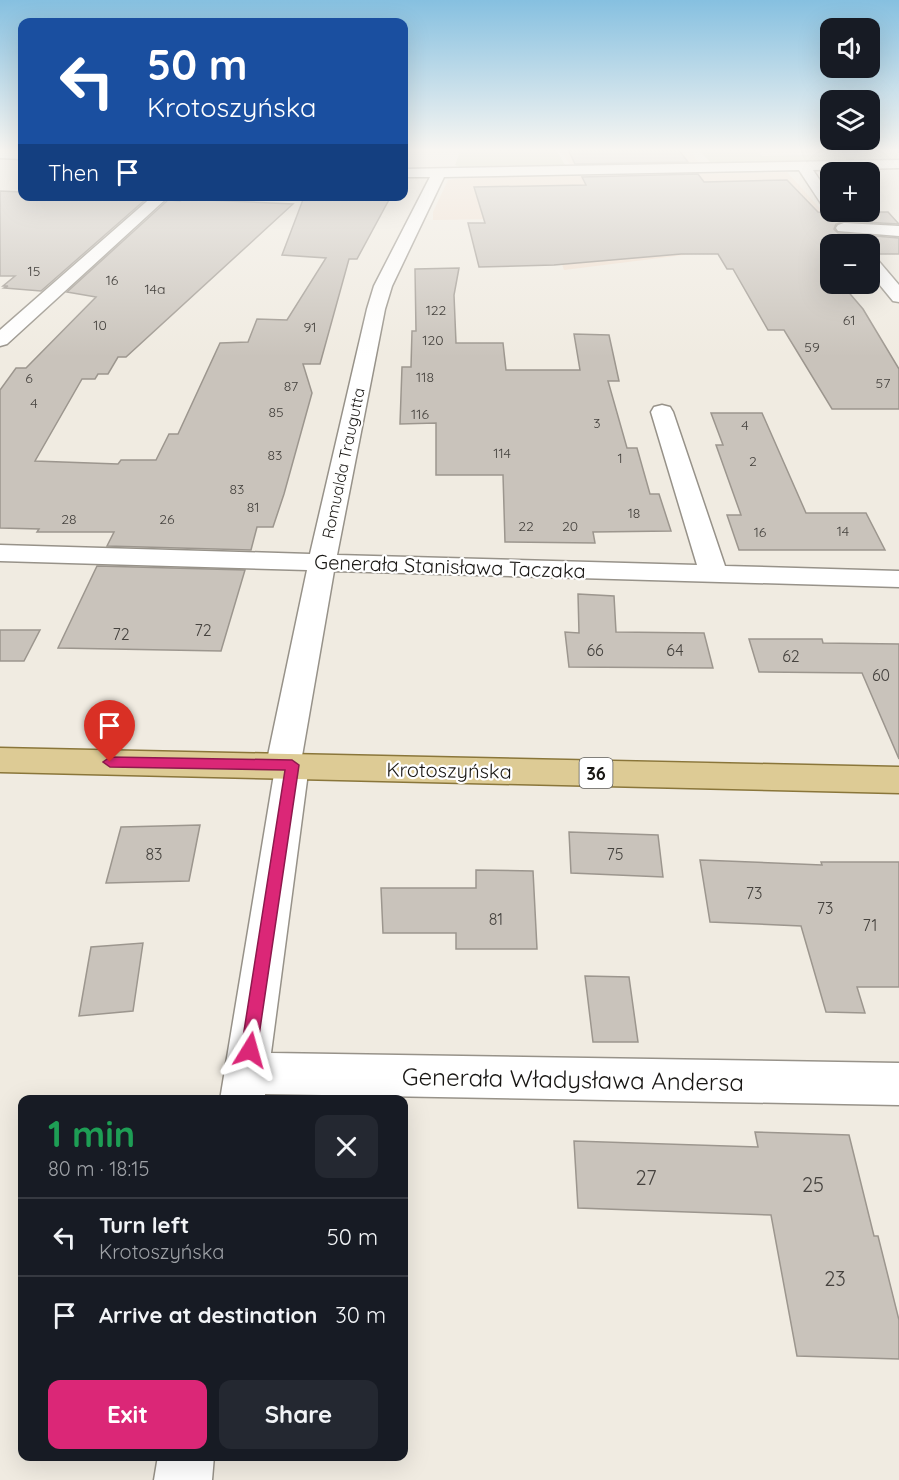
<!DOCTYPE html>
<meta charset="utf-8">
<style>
:root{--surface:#171b24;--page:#242831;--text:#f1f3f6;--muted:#9ea1a6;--line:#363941;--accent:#db2777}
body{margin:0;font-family:Quicksand,sans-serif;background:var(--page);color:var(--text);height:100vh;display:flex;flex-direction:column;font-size:22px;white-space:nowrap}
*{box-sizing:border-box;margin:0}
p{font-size:20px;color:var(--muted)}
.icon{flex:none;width:33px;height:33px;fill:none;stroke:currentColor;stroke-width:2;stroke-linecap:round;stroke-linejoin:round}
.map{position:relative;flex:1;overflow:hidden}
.drawer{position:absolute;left:18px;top:1095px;width:390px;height:366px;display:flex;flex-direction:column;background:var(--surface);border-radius:12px;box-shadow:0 6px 24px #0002}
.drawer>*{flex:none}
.guide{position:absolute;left:18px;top:18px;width:390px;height:183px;border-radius:12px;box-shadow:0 6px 24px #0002;background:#1a4fa0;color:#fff;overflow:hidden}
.controls{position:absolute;left:820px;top:18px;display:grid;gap:12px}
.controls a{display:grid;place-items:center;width:60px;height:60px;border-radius:12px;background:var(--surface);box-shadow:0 6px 24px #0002;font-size:30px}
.pin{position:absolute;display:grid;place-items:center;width:51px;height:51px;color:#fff;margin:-62px -26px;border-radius:50% 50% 50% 0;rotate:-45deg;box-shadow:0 0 6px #0007}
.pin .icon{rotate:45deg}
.me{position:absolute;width:66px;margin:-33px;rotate:8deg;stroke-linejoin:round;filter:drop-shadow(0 0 4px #0008)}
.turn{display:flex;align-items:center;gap:21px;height:126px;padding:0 30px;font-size:27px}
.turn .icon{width:78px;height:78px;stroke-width:2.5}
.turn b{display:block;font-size:42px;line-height:51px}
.then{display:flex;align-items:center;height:57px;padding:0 30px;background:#0003;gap:12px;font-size:22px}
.round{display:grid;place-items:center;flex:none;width:63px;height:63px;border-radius:12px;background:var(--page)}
.headline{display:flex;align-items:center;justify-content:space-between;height:102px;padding:0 30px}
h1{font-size:36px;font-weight:800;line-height:45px;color:#1e9e55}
.primary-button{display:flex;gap:12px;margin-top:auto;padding:12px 30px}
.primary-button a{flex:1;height:69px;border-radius:12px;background:var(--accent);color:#fff;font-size:24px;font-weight:800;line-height:69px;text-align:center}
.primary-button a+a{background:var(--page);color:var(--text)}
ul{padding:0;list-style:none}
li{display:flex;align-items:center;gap:18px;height:78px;padding:0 30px;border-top:2px solid var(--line)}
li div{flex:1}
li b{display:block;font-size:22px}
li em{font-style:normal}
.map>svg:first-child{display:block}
</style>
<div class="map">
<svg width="899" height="1480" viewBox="0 0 899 1480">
<rect width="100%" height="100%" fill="#f0ebe1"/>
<!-- industrial -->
<path fill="#f0dece" d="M560,149H689L700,165L572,168Z
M787,172L844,235L564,270L545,218L433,220V212L448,180L462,178Z"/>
<!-- green -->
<path fill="#d1d5b9" d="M461,149H556L567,169L469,171L455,165Z
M698,149H756L762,156L897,153L899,162L720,165L711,163Z"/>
<!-- building -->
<path fill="#c9c3bb" stroke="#9c968e" stroke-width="1.5" d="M568,149H678L688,162L575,164Z
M698,174L704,182L787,180L818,212L831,214L837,212H888L899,224L844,221L836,224L834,229L838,233L899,238V254H870V244H831V254H827L831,258V284H851L854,288H845L863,309L899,369V409H832L784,330H768L733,269H727L718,254H681L554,265L479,267L468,223H485L474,187L586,185L582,177Z
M0,191L22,192V196L146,199L41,291L4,288L8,286H3L15,276H0Z
M343,196H391L357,259H349L320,364H303L312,393L284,494L273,527H257L251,550L107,546L114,532H37L39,529L0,528V390L16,368H26L96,297L67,292L168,200L180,201L182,199L293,204L126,357H118L108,374H98L95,379H82L35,461L118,464L121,460H156L169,434H178L220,343L248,342L257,319L287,320L326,258L282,255L304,197L341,199Z
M459,268L454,295L456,343H503L506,370H580L574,334L609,335L619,381H608L627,448H637L650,494H659L671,531L593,532L595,543L505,542L503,475H436V423L400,424L402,367H411L412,331H416L415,269Z
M711,413H762L806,513H866L885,550H739L727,515H741L716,445H723Z
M97,566L245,570L221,651L58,648Z
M578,594L614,596L616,632L704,633L713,668L569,667L565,632L579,633Z
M0,630H40L24,661H0Z
M749,639H822L823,643L899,644V759L862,673L759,672Z
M200,825L189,881L106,883L121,827Z
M569,832L658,835L663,877L571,873Z
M700,860L822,865L821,862H899V987H857L865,1013L826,1012L801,926L710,922Z
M476,870L533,871L537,949H456V933H383L381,888H476Z
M143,943L133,1011L79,1016L91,947Z
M585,976L629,977L638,1042H593Z
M755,1132L849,1135L874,1236H878L899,1320V1359L797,1356L771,1215L578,1208L574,1141L758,1147Z"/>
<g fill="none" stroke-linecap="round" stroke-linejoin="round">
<!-- minor casing -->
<g stroke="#979289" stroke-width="3">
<path id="minor" d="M0,150L22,151V159L0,158Z
M899,160V168L813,170L831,197V212H835L826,211L799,170L444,177L392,286L385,309L337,555L697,565L651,412L654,407L662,405L670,407L673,412L725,566L899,571V587L334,571L302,756L309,765L271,1053L899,1063V1105L265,1094V1100H220L274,774L266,765L307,570L0,561V545L310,554L367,309L374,286L430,177H404V169Z
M153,196H169L7,344L0,346V330Z
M844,223L899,226V236L838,231L836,228L838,225Z
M870,257L876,258L899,285V302L893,301L870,273Z
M158,1456H214L212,1480H154Z"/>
</g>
<!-- primary casing -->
<g stroke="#8a763a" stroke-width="3">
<path id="primary" d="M0,748L899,767V793L0,772Z"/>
</g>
<!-- minor -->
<use href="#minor" fill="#fff" fill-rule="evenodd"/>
<!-- primary -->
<use href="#primary" fill="#ddcb95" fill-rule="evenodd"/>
</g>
<!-- sky -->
<linearGradient id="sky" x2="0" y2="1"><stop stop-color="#86c0e0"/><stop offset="0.42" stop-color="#f8f6f2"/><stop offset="1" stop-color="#f8f6f2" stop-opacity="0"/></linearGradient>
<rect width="899" height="357" fill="url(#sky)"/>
<!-- route -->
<path fill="#db2777" stroke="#8e194d" stroke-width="1.5" d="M110,757L292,760L299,765L256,1056L250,1059L243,1056L241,1050L285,770L110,767L103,762Z"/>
<g text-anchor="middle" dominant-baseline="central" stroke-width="4.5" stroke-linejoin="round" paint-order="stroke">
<!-- far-number labels -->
<g font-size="14" fill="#45423e">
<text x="34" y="271">15</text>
<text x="112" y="280">16</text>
<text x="155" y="289">14a</text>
<text x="436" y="310">122</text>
<text x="849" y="320">61</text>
<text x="100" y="325">10</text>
<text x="310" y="327">91</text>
<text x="433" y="340">120</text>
<text x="812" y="347">59</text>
<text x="425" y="377">118</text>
<text x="29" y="378">6</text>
<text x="883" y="383">57</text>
<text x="291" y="386">87</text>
<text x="34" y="403">4</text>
<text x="276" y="412">85</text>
<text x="420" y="414">116</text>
<text x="597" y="423">3</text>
<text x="745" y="425">4</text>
<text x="502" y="453">114</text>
<text x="275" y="455">83</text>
<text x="620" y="458">1</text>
<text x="753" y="461">2</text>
<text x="237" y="489">83</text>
<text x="253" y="507">81</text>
<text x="634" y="513">18</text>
<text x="69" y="519">28</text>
<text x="167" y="519">26</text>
<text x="526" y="526">22</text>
<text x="570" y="526">20</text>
<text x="843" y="531">14</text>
<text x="760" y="532">16</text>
</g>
<!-- far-street labels -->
<g font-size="16" fill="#191714" stroke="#fff">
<text transform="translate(343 463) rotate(-78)">Romualda Traugutta</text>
</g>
<!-- number labels -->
<g font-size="16" fill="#45423e">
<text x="203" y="630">72</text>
<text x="121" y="634">72</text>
<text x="595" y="650">66</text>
<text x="675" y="650">64</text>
<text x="791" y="656">62</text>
<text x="881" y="675">60</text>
<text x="154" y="854">83</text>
<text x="615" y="854">75</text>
<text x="754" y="893">73</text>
<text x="825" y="908">73</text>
<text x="496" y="919">81</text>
<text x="870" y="925">71</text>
</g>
<!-- shield labels -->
<rect fill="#fff" stroke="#5e5d5a" stroke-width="1.5" x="579.5" y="758" width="33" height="30" rx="4.5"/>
<g font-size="18" font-weight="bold" fill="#191714">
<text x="596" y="773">36</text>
</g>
<!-- street labels -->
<g font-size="20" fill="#191714" stroke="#fff">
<text transform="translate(450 566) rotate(2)">Generała Stanisława Taczaka</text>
<text transform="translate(449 770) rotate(1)">Krotoszyńska</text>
</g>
<!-- near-number labels -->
<g font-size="20" fill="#45423e">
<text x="646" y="1177">27</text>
<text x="813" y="1184">25</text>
<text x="835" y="1278">23</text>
</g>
<!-- near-street labels -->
<g font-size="24" fill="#191714" stroke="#fff">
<text transform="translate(573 1079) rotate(1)">Generała Władysława Andersa</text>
</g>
</g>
</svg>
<div class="controls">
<a><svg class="icon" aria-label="sound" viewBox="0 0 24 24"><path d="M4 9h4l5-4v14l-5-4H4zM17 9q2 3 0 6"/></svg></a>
<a><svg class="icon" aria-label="layers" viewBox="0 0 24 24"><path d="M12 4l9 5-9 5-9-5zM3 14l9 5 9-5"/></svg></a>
<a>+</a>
<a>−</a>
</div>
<div class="pin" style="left:110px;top:762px;background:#d93025"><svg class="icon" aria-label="arrive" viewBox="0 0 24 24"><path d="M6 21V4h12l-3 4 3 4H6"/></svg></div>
<svg class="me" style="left:250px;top:1050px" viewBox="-20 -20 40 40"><path d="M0-17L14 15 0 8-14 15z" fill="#db2777" stroke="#fff" stroke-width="4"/></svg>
<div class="guide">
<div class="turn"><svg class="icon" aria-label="left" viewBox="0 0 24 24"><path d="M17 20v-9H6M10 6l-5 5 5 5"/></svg><div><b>50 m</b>Krotoszyńska</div></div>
<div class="then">Then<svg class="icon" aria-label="arrive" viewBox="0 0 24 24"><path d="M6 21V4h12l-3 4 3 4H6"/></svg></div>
</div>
<section class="drawer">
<div class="headline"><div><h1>1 min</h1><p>80 m · 18:15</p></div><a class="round"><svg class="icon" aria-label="close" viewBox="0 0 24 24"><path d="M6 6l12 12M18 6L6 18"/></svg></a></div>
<ul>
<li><svg class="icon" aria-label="left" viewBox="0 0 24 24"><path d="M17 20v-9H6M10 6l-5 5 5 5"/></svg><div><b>Turn left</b><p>Krotoszyńska</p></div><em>50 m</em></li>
<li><svg class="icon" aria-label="arrive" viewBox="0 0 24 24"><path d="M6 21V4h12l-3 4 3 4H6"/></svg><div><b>Arrive at destination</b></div><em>30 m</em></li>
</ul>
<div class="primary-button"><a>Exit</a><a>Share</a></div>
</section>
</div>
